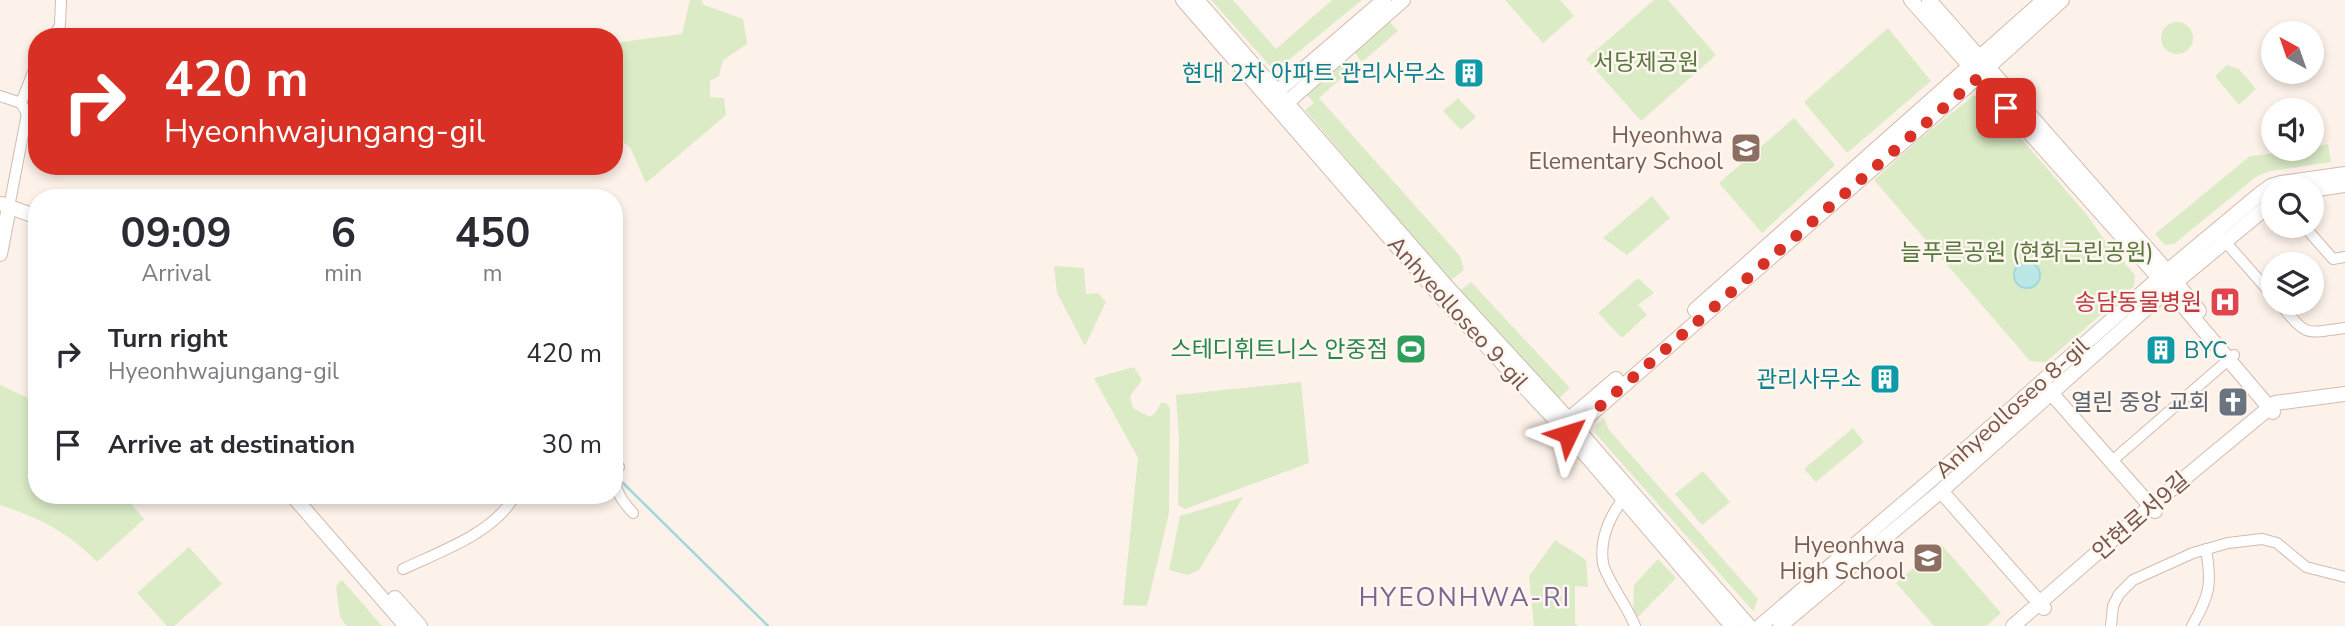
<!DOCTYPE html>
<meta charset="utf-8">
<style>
:root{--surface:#fff;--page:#f2f2f3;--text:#2b2b33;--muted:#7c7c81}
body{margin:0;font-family:"Nunito Sans","Noto Sans KR",sans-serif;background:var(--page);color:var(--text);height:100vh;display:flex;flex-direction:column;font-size:26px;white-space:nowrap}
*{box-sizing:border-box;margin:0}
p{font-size:23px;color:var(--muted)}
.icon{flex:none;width:38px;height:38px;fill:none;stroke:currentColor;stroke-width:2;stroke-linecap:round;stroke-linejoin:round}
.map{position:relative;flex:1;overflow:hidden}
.panel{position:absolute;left:28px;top:189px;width:595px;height:315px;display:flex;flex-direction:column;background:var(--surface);border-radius:28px;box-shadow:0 4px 10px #0003}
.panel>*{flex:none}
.banner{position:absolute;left:28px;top:28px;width:595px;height:147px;border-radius:28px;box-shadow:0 4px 10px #0003;background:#d93025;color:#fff;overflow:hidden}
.needle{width:46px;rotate:320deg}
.buttons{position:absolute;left:2261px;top:21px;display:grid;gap:14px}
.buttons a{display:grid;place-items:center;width:63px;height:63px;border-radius:50%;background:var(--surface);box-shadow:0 4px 10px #0003;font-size:35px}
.pin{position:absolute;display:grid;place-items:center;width:60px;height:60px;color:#fff;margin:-30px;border-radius:14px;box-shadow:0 4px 10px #0006}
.me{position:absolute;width:77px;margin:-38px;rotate:49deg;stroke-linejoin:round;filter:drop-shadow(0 0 5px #0008)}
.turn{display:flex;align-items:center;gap:24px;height:147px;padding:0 21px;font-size:32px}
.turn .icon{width:91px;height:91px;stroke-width:2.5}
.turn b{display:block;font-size:49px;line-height:60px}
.eta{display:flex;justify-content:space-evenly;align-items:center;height:119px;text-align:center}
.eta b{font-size:42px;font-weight:700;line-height:49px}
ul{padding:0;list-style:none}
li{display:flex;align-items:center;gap:21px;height:91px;padding:0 21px}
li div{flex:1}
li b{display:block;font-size:26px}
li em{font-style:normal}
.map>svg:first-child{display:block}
</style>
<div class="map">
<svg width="2345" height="626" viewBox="0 0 2345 626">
<rect width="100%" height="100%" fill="#fdf2e9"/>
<!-- green -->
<path fill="#daebc6" d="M690,0H701L704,5L743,19L747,44L723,60L719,76L710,81V97L724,98L726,115L646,183L630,147L614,136V43L682,34Z
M1211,0H1233L1276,49L1332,0H1362L1285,63L1270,66Z
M1505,0H1560L1574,16L1543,43Z
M1654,0H1668L1716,55L1641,121L1586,59Z
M1389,21L1398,31L1362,62L1354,52Z
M2161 38a16 16 0 1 1 32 0a16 16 0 1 1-32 0Z
M1888,28L1931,81L1847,153L1804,102Z
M1345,59L1353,68L1319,98L1460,256L1464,270L1450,281L1305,110L1314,103L1305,93Z
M2227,65L2239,69L2256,89L2239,105L2215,76Z
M1984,95L2087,215L2103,238L2135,275L2134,286L2046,362L2030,361L1874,180L1922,137L1973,96Z
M1458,98L1476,117L1461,130L1443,111Z
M1794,118L1835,165L1762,233L1719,183Z
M2328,144L2331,162L2271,171L2257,176L2174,244L2165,245L2155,234L2250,156L2312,149V147Z
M1652,196L1670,218L1627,255L1603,238Z
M1054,266L1084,268L1086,294L1098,293L1106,302L1085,346L1057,293Z
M1638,278L1654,293L1638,305L1647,315L1622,338L1598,313Z
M1471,282L1570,388L1556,401L1459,292Z
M1134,367L1142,380L1130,396L1133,408L1150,417L1155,413L1161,403H1166L1170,408L1169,513L1147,606L1123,605L1138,458L1094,378Z
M1301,382L1309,463L1185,509L1178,505L1179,439L1176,395Z
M0,385L37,402V495H124L144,519L97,562C68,532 40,518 0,505Z
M1604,418L1609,430L1758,599L1753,611L1595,433L1596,426Z
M1853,428L1864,442L1816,482L1804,469Z
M1703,471L1730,502L1702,525L1675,494Z
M1243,497L1199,570L1188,575L1169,570L1180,516Z
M1555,540L1586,560L1588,587L1575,586V622L1577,626H1534L1529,576Z
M1941,544L2001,613L1986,626H1934L1896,583Z
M189,547L222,584L174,626H167L137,593Z
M1658,559L1676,578L1638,617L1633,612L1634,585Z
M342,580L382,626H347L340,617L336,586Z"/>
<!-- water -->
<path fill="#bce7e7" stroke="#a2d8d9" stroke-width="2" d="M2014 275a13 13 0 1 1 26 0a13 13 0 1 1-26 0Z"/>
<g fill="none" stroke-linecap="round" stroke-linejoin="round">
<!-- stream -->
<path stroke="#a2d8d9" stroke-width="2.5" d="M622,482L768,626"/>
<!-- minor casing -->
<g stroke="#d2bbb0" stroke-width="12">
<path id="minor" d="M54,37L60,25L61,0
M0,96L21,103L27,114L9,207
M21,103L37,62
M2304,226L2333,259L2345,257
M2222,238L2273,296
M2279,303C2308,336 2301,334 2345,328
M2112,461L2234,355
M614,469L619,467
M614,479C617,494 623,502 633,513
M1628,493C1612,511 1599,537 1603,563C1605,577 1629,609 1635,626
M403,569C439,552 495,533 515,495
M2111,626L2113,606L2119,594L2133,580L2193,553L2228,543L2262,539L2277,543L2306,567L2345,577
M2192,626C2210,595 2212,584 2206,549"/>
</g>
<!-- tertiary casing -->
<g stroke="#d2bbb0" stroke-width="16">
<path id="tertiary" d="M1183,0L1441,297L1561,426L1732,626
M1197,0L1448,288L1569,420L1749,626
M1911,0L2168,288L2273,412
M1929,0L2167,271L2199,311
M1271,97L1384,0
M1282,107L1403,0
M2312,190L2345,185
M2,204L37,217
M0,254L9,207
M1695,310L2044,0
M2045,386L2155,511
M1562,425L1616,379
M1569,433L1964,89L2062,0
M1941,491L2044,608
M292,495L406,626
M395,598L420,626
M1760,626L1932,479L2159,278L2260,194L2271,186L2281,183L2345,174
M1780,626L1941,491L2176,282L2273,202
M2013,626L2151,506L2275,403L2345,394"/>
</g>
<!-- minor -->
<use href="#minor" stroke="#fff" stroke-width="10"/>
<!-- tertiary -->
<use href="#tertiary" stroke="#fff" stroke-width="14"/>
</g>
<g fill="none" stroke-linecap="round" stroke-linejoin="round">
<!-- route -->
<path stroke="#d93025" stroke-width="12" stroke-dasharray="0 21.6" d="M1568,434L1979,77L2006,108"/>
</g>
<!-- icons -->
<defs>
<g id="building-square" transform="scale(1.575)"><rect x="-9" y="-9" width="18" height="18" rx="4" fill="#0f9aa8" stroke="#fff7ef"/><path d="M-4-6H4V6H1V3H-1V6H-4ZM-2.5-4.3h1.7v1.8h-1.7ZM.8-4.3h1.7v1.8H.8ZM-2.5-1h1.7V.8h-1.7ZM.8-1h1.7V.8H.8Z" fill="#fff"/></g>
<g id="school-square" transform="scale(1.575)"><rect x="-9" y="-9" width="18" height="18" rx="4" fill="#8d6e63" stroke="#fff7ef"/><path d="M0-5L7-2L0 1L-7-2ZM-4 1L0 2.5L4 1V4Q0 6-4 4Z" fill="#fff"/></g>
<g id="hospital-square" transform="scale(1.575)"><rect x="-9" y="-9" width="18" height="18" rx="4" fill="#e0444e" stroke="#fff7ef"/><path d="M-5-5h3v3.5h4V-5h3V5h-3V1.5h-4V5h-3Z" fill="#fff"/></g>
<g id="stadium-square" transform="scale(1.575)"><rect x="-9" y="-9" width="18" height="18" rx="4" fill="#2e9e5b" stroke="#fff7ef"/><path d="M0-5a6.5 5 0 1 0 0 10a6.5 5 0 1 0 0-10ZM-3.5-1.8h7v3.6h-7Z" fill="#fff"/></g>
<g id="church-square" transform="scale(1.575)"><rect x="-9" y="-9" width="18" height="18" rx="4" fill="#6b7280" stroke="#fff7ef"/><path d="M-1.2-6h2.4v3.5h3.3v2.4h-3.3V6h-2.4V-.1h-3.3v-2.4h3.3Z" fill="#fff"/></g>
</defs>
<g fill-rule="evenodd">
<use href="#building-square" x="1469" y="73"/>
<use href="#school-square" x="1746" y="148"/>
<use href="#hospital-square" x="2225" y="302"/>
<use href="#stadium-square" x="1411" y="349"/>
<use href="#building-square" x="2161" y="350"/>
<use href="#building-square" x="1885" y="379"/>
<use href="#church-square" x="2233" y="402"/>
<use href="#school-square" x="1928" y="558"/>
</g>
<g text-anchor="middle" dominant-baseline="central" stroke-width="5" stroke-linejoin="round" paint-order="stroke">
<!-- park labels -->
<g font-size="23" fill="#587840" stroke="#fff7ef">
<text x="1646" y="62">서당제공원</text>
<text x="2027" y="252">늘푸른공원 (현화근린공원)</text>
</g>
<!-- culture labels -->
<g font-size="23" fill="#0d838f" stroke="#fff7ef" text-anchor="end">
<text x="1446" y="73">현대 2차 아파트 관리사무소</text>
<text x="2184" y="350" text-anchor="start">BYC</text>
<text x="1862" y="379">관리사무소</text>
</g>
<!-- education labels -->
<g font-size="23" fill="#785e54" stroke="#fff7ef" text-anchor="end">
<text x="1723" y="135">Hyeonhwa<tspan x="1723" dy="26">Elementary School</tspan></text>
<text x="1905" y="545">Hyeonhwa<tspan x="1905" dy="26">High School</tspan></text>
</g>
<!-- health labels -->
<g font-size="23" fill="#be3a42" stroke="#fff7ef" text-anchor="end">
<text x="2202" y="302">송담동물병원</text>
</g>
<!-- street labels -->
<g font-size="23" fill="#78554b" stroke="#fff7ef">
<text transform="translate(1458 313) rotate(48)">Anhyeolloseo 9-gil</text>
<text transform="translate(2012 408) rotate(-42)">Anhyeolloseo 8-gil</text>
<text transform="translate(2141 516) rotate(-41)">안현로서9길</text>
</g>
<!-- leisure labels -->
<g font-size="23" fill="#27864d" stroke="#fff7ef" text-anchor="end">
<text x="1388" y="349">스테디휘트니스 안중점</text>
</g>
<!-- worship labels -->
<g font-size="23" fill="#5b616d" stroke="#fff7ef" text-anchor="end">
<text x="2210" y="402">열린 중앙 교회</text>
</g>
<!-- quarter labels -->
<g font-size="26" letter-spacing="2" fill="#7c6494" stroke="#fff7ef">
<text x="1465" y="597">HYEONHWA-RI</text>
</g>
</g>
</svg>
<div class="buttons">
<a><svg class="needle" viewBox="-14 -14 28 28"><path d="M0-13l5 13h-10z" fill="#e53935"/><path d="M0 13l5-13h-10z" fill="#7c7c81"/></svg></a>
<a><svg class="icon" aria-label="sound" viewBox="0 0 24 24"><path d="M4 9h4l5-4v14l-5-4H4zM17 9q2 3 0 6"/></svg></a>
<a><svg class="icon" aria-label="search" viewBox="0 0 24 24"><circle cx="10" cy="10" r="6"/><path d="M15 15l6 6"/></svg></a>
<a><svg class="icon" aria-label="layers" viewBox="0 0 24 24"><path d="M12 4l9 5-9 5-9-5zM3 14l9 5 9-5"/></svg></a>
</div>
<div class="pin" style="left:2006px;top:108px;background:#d93025"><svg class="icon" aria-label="arrive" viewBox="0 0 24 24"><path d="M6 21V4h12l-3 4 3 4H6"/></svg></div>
<svg class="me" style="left:1568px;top:434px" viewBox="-20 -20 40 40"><path d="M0-17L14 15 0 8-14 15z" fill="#d93025" stroke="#fff" stroke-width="4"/></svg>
<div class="banner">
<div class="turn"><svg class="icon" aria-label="right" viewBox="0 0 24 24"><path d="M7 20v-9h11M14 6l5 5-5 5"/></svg><div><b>420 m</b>Hyeonhwajungang-gil</div></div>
</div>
<section class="panel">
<div class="eta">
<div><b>09:09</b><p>Arrival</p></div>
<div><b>6</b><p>min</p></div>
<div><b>450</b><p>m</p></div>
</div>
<ul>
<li><svg class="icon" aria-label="right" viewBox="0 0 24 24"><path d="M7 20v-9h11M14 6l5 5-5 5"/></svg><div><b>Turn right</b><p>Hyeonhwajungang-gil</p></div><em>420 m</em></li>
<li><svg class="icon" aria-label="arrive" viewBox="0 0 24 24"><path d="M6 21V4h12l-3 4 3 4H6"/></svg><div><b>Arrive at destination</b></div><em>30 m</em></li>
</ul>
</section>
</div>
